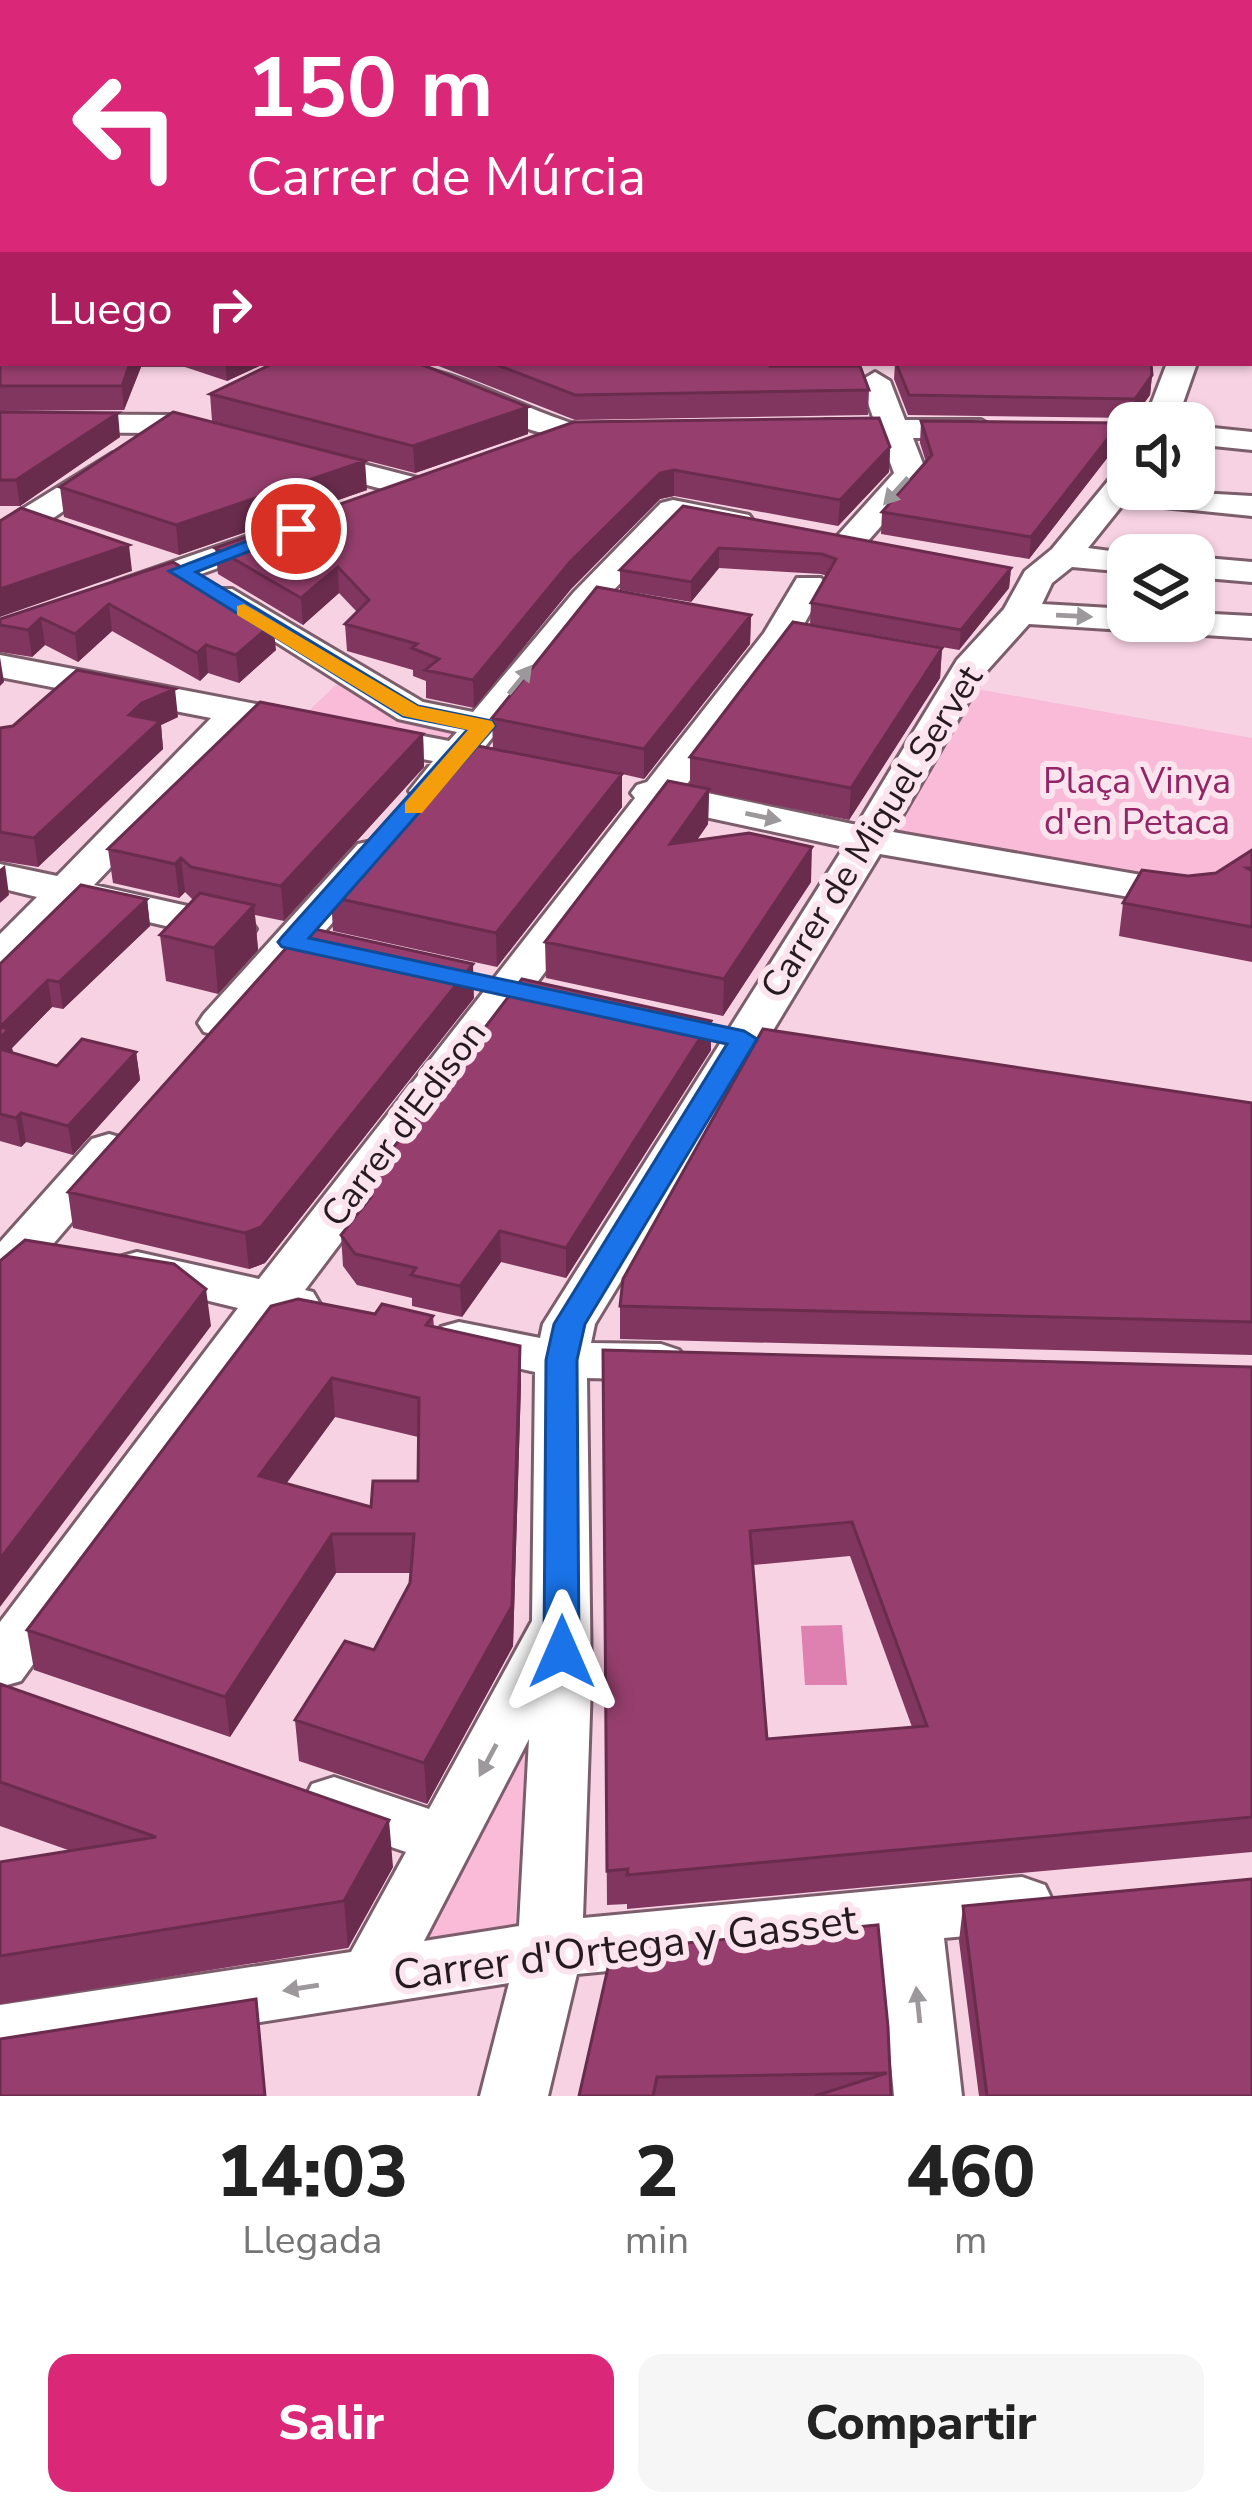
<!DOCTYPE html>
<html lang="es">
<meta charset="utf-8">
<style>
:root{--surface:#fff;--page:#f6f6f6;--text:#222;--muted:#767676;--accent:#db2777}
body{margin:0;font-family:"Nunito Sans",sans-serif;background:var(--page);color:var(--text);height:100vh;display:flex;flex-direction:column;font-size:45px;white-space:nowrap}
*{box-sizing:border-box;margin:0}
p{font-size:39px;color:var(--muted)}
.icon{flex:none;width:66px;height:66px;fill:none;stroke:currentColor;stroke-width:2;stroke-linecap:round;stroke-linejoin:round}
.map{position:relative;height:2096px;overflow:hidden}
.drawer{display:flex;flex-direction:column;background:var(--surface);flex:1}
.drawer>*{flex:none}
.guide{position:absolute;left:0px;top:0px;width:1254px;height:366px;box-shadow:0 3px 9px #0004;background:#db2777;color:#fff;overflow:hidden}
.fabs{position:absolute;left:1107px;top:402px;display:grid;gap:24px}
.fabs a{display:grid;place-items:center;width:108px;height:108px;border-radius:24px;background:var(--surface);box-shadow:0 3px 9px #0004;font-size:60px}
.pin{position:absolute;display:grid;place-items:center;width:102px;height:102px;color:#fff;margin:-51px;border:6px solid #fff;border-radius:50%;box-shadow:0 3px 12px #0007}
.me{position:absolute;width:132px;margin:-66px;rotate:0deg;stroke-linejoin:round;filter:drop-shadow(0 0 9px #0008)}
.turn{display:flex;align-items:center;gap:42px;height:252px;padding:0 48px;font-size:54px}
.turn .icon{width:156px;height:156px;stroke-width:2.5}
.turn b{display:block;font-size:84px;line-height:102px}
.then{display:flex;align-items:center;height:114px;padding:0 48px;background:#0003;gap:24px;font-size:45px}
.eta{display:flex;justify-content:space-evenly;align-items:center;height:204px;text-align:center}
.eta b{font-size:72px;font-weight:800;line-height:84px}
.action{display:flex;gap:24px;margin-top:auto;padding:24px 48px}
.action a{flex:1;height:138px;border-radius:24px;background:var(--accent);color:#fff;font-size:48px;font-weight:800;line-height:138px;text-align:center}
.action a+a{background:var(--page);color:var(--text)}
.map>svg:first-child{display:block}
</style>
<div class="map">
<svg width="1252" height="2096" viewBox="0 0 1252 2096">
<rect width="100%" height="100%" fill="#f7d2e3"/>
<!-- green -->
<path fill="#f9bbd8" d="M340,681L468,728L449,748L299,720Z
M959,686L1252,738V879L1211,906L871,836Z
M527,1730L515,1927L406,1950Z"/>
<!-- water -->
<path fill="#de80b0" d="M842,1625L847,1685H805L801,1626Z"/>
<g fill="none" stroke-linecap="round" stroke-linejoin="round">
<!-- minor casing -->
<g stroke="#7c5d6b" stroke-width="6">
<path id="minor" d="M44,0H70L42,3Z
M243,0H270L241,3Z
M611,0H633L610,3Z
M944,0H966L942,3Z
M1087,0H1122L1124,3H1089Z
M1252,21V35L1251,36V22Z
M3,24V39L0,40V25Z
M1251,87H1252V101H1251Z
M1251,185H1252V201H1251Z
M1251,322H1252V340H1251Z
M377,363C448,363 502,400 568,422C588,429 615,415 631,433C596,473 426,387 381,369Z
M1167,363H1197L1176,423H1144Z
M875,372L890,381L905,420H981L997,429L981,438H913L927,474L860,550H836L831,543L894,473L881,438H825L809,429L825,420H874L860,381Z
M0,414L170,415L223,428L228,435L212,444L169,433L0,432Z
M1194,426L1252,432V450L1194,444Z
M305,449L425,480L429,487L413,497L294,466L289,459L294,452Z
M113,453L124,456L129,463L124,470L40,527H16L11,520L16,513Z
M1128,467V489L1252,496V516L1124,503L1088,548L1140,555H1128V572L1072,567L1052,583L1042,604L1128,609V621H1194V613L1252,616V638L1029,624L985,673L893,832L1147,876L1162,879L1168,888L1162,897L1147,900L880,854L595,1324L591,1343L661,1344L679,1350L687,1362L679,1374L661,1380L587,1378L591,1685L583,1918L1022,1877L1045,1885L1054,1904L1045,1923L1022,1931L944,1938L962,2096H894L880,1945L577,1974L548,2096H480L509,1983L0,2063V2005L351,1952L406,1852L312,1820L303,1802L312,1784L334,1777L429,1809L532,1621L535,1372L441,1351L433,1339L441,1327L459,1322L540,1338L543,1324L844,847L668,809L305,1290L313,1292L320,1304L313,1316L284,1318L21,1681L0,1687V1622L238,1308L119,1279L112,1268L119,1257L137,1252L259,1279L635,798L631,793L637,785L647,782L764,633L797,578H821L826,585L793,644L684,788L857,825L957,660L1004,609L1025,571L1052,549L1117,470ZM529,1739L519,1926L424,1941Z
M673,500L749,515L754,522L737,532L681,521L598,606L484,748L500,752L505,760L500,768H468C452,788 443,806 415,799L409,791L433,761L246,725L94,885L250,920L256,929L250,938L235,942L75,905L15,968L0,972V934L37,897L0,888V864L57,876L211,718L0,677V655L449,741L457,732L398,719L203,596L208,589H232L423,702L473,712L574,592L661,503Z
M274,527L291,537L286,544L139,596H115L110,589L115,582Z
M1194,557L1252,562V582L1194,577Z
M372,841L386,844L392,853L386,862L236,1032L220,1036L204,1032L198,1023L204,1014L358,844Z
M109,1134L126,1139L133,1149L126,1159L18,1285L0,1289V1242L92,1139Z"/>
</g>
<!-- minor -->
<use href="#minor" fill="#fff" fill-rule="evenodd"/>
</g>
<!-- wall -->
<path fill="#81365f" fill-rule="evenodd" d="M0,269L3,363H266L227,381L185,367H141L124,410L0,411Z
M431,363H770V366L869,390L868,415L575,420Z
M895,363H1151L1152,375L1150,395L1133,418L908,415L894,379Z
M210,394L528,407V434L415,473L212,421Z
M0,412L120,437L20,506H0Z
M921,421L1118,444L1029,559L881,534L882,512L926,462L920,443Z
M574,422L890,447L889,472L838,526L674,496L660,499L571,589L474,708L426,698V681L413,676V670L347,651L345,624L357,612L339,593L303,625L218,574L215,548Z
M60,487L367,490L179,555L64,517Z
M683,506L1011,568L1009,588L959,650L810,624L811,603L827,576L821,574L719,568L691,602L620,590V570Z
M173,562L276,650L239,683L208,673L200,681L112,631L78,662L45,645L32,657L0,652V619Z
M751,615L750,644L644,779L622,774V807L497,967L333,931L331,897L493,748L492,718Z
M942,648L940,678L849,820L709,792L708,824L697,840L811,882L723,1016L546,978L545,942L690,785V757Z
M178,717L161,725L163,749L38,867L0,861V728Z
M423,734L424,767L284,921L255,915L258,950L218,994L166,981L160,935L193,900L185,892L179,898L113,883L108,849Z
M1252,850V962L1119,936L1123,903L1188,876L1216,873Z
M147,899L150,926L63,1009L52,1007L12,1048L13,1053L57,1066L136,1052L140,1080L73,1155L26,1142L21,1147L0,1141V964Z
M474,998L265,1263L249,1269L73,1228L68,1192Z
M711,1050L566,1278L501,1262L462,1317L412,1306V1298L357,1285L343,1266L341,1235L359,1212L358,1194Z
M1252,1103V1355L620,1339V1306Z
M375,1314L433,1316L434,1327L520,1346L521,1384L513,1646L427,1804L299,1761L295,1720L374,1650L410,1583L411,1573H336L230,1737L34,1670L27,1630ZM335,1417L418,1437V1481L371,1507L286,1484Z
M603,1350L1252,1367V1852L627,1909V1904L607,1905ZM850,1556L912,1727L767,1739L753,1565Z
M0,1684L393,1867L348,1948L0,2004V1862L71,1851L0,1826Z
M963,1906L1252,2096H979L959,1941Z
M878,1925L891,2096H579Z"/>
<!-- shaded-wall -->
<path fill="#692c4d" d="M3,300V325L0,326V301Z
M130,363H140L141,367L124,410L122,386Z
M225,363H266L227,381Z
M1152,375L1150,395L1133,418L1135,399Z
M528,407V434L415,473L413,446Z
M118,413L120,437L20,506L16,480Z
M1120,423L1118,444L1029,559L1031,537Z
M890,447L889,472L838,526L840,500Z
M365,461L367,490L179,555L176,525Z
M674,470V496L660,499L571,589L474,708L473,680L570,562L660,473Z
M129,545L132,571L0,617V589Z
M719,548V568L691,602V582Z
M338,567L339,593L303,625L301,598Z
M1011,568L1009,588L959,650L961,630Z
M109,604L112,631L78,662L75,634Z
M751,615L750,644L644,779V749Z
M41,618L45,645L32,657L28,630Z
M273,623L276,650L239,683L236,655Z
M206,645L208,673L200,681L197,653Z
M942,648L940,678L849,820L851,788Z
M0,657L4,682L0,686Z
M175,689L178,717L161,725L163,749L38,867L34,838L129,715L142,703Z
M423,734L424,767L284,921L281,886Z
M622,774V807L497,967L496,933Z
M709,789L708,824L669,880L670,844Z
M812,847L811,882L723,1016L724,979Z
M181,858L185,892L179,898L175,864Z
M5,865L9,895L0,903V869Z
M147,899L150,926L63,1009L59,982Z
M254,905L258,950L218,994L214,948Z
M473,964L474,998L265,1263L249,1269L245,1233Z
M48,980L52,1007L12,1048L14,1057L0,1071V1027Z
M711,1021V1050L566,1278V1248Z
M136,1052L140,1080L73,1155L68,1126Z
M21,1113L26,1142L21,1147L16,1118Z
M500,1231L501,1262L462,1317L460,1286Z
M206,1289L211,1326L0,1607V1559Z
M520,1346L521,1384L513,1646L427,1804L424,1763Z
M332,1378L335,1417L263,1515L259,1476Z
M332,1534L336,1573L230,1737L225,1697Z
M389,1820L393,1867L348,1948L344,1901Z"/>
<!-- building -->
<path fill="#963f6e" stroke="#692c4d" stroke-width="3" fill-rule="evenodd" d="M3,264V300L0,301V269Z
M3,322V363H130L122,386H0V324Z
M274,363H418L528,407L413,446L210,394Z
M492,363H770V366H860L869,390L575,395Z
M896,363H1151L1152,375L1135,399L909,395Z
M0,412L118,413L16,480H0Z
M173,412L365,461L176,525L60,487Z
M879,418L890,447L840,500L674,470L660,473L570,562L473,680L425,670L439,659L412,648L417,644L345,624L369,600L338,567L301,598L215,548L574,422Z
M921,421L1120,423L1031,537L882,512L932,455Z
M683,506L1011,568L961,630L811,603L836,559L822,554L719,548L691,582L620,570Z
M21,508L129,545L0,589V521Z
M173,562L273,623L236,655L206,645L197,653L109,604L75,634L41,618L28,630L0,625V619Z
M597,587L751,615L644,749L492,718Z
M793,622L942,648L851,788L690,757Z
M77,670L175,689L142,703L129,715L160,721L34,838L0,832V728L13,726Z
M260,702L423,734L281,886L191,867L181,858L175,864L108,849Z
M468,744L622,774L496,933L331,897Z
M668,781L709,789L670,844L749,833L812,847L724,979L545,942Z
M1252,850V868H1247L1252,871V927L1123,903L1142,870L1188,876L1216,873Z
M81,885L147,899L59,982L48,980L0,1027L9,1029L0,1038V964Z
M200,893L254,905L214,948L160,935Z
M305,927L473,964L261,1227L245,1233L68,1192Z
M522,979L711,1021L566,1248L500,1231L460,1286L411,1275L416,1268L355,1254L341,1235L371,1197L358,1194Z
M763,1029L1252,1103V1322L620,1306L623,1279Z
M82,1039L136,1052L68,1126L21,1113L16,1118L0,1114V1049L57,1066Z
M25,1240L174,1264L206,1289L0,1559V1261Z
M298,1299L375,1314L382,1304L433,1316L426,1325L520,1346L512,1606L424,1763L295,1720L345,1641L374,1650L410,1583L414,1534H332L225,1697L27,1630L271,1306ZM332,1378L419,1398L418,1481H373L371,1507L259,1476Z
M603,1350L1252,1367V1817L627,1875L628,1869L607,1871ZM852,1522L927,1726L767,1739L750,1531Z
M0,1684L389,1820L344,1901L0,1956V1862L156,1837L0,1782Z
M1252,1879V2096H987L963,1906Z
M878,1925L888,2027L891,2096H815L887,2073L657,2077L653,2096H579L612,1950Z
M256,1999L265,2096H0V2039Z"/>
<!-- one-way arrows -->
<defs><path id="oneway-solid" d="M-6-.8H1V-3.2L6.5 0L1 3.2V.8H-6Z" transform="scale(3)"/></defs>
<g fill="#9d989b">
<use href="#oneway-solid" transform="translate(896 491) rotate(132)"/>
<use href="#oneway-solid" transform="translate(1074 616) rotate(3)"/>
<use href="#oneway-solid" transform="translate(520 680) rotate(-51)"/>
<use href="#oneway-solid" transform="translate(763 817) rotate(12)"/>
<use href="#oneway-solid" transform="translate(488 1760) rotate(118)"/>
<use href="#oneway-solid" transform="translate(301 1988) rotate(171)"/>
<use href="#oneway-solid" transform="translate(918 2005) rotate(-96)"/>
</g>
<!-- route -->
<path fill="#1a73e8" stroke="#114b97" stroke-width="3" d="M289,525L306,529L196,572L418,706L492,721L495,726L309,938L744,1031L757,1039L585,1324L577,1360L579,1652L574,1662L562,1666L549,1662L544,1652L546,1360L554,1324L727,1044L282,947L278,942L282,937L468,729L403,716L169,571Z"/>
<!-- slow -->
<path fill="#f59e0b" d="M244,604L418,706L492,721L495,726L422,813H405V803L468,730L403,716L237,615V606Z"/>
<g text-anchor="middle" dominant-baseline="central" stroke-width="12" stroke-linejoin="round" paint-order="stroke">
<!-- park labels -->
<g font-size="36" fill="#932566" stroke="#fbe4ee">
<text x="1137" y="781">Plaça Vinya<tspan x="1137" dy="41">d'en Petaca</tspan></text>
</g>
<!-- street labels -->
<g font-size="36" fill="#261a20" stroke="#fbe4ee">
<text transform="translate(872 832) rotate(-58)">Carrer de Miquel Servet</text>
<text transform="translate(404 1124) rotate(-53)">Carrer d'Edison</text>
</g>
<!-- near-street labels -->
<g font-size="42" fill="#261a20" stroke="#fbe4ee">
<text transform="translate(625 1948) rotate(-7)">Carrer d'Ortega y Gasset</text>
</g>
</g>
</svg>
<div class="fabs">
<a><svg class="icon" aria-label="sound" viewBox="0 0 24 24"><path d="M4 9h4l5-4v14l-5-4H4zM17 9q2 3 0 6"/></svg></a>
<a><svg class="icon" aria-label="layers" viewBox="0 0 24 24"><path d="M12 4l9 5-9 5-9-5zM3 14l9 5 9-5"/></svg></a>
</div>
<div class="pin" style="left:296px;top:529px;background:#d93025"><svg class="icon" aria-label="arrive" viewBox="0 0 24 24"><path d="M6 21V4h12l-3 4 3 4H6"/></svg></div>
<svg class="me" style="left:562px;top:1652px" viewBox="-20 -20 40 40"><path d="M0-17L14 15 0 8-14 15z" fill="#1a73e8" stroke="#fff" stroke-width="4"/></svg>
<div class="guide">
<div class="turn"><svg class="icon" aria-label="left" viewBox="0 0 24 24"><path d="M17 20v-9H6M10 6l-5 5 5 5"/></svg><div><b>150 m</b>Carrer de Múrcia</div></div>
<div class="then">Luego<svg class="icon" aria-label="right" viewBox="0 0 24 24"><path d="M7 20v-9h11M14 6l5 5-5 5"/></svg></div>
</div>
</div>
<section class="drawer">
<div class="eta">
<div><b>14:03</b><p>Llegada</p></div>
<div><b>2</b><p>min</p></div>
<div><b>460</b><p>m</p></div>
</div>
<div class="action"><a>Salir</a><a>Compartir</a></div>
</section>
